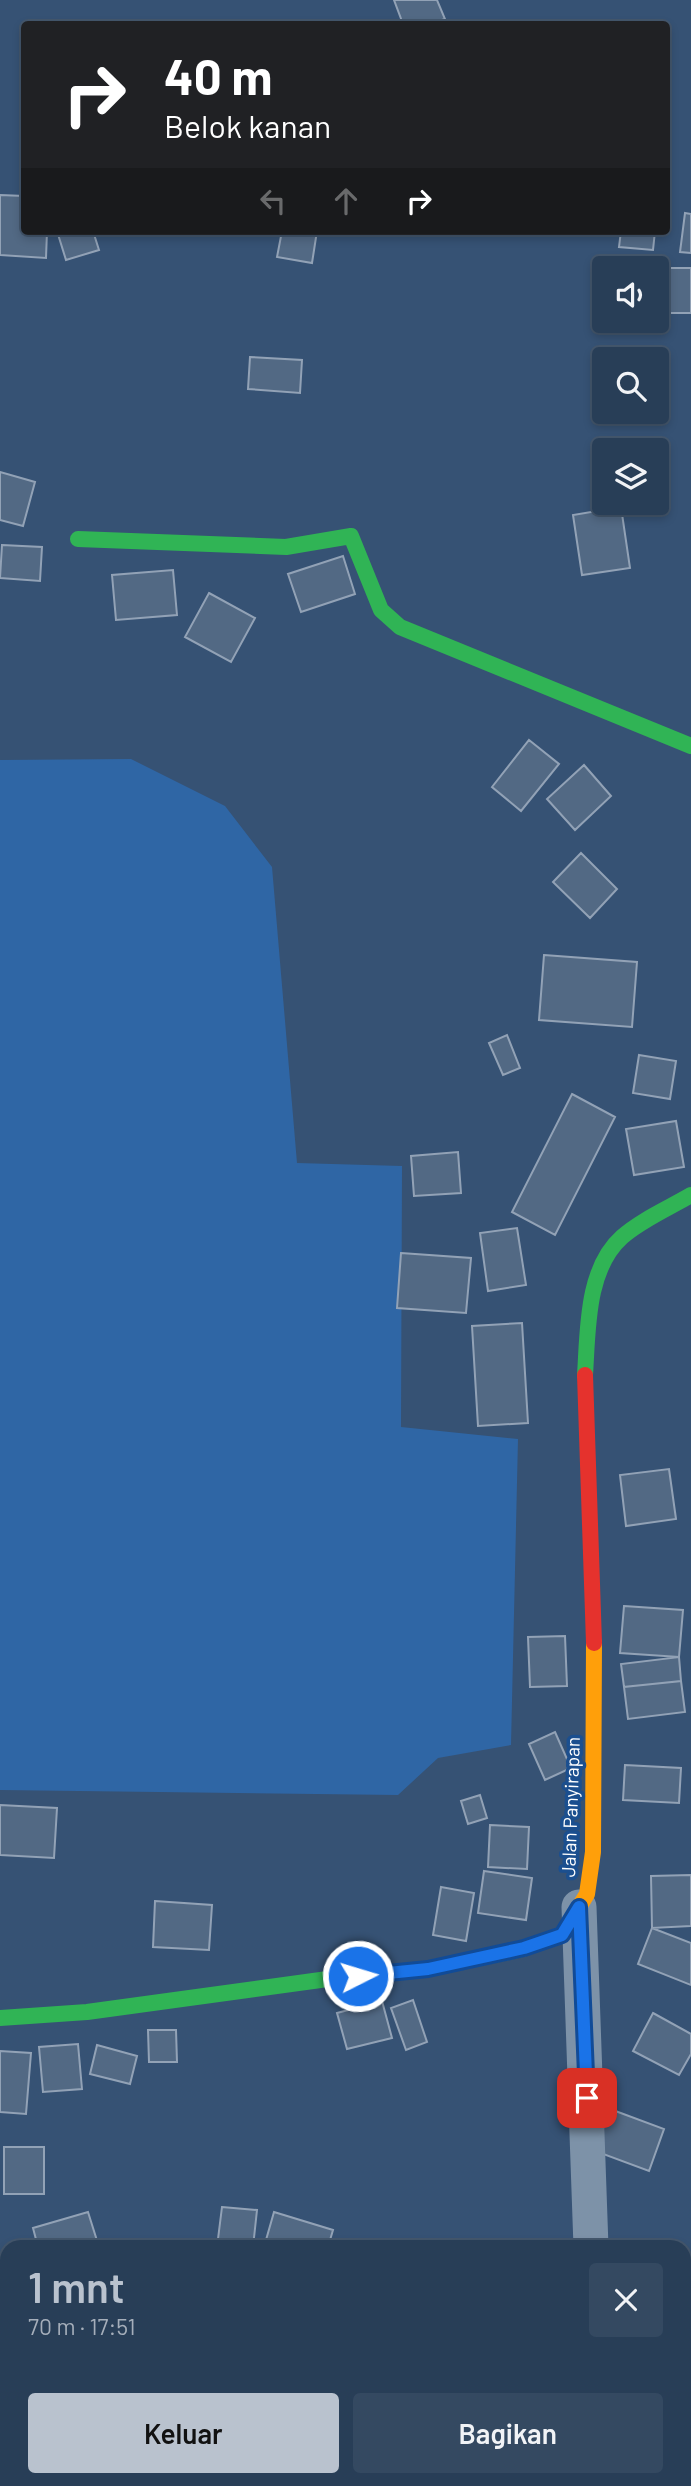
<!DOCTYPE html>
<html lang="id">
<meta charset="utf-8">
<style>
:root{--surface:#283e57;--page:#344961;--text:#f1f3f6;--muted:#a5aeba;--line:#44576d;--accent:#b9c2ce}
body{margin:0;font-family:Barlow,sans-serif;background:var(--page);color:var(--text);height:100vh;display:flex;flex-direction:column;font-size:26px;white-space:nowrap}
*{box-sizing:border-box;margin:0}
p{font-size:23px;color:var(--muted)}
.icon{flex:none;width:38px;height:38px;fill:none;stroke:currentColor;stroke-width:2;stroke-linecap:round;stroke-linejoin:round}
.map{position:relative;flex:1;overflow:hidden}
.details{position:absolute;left:0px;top:2240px;width:691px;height:247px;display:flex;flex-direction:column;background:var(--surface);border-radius:21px 21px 0 0;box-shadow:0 4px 10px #0003,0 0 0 2px var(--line)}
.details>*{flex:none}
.guide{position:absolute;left:21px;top:21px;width:649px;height:214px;border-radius:7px;box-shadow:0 4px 10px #0003,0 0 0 2px var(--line);background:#202124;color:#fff;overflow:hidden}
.fabs{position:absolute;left:592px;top:256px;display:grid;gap:14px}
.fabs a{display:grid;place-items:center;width:77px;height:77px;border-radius:7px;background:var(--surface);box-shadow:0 4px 10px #0003,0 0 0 2px var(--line);font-size:35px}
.pin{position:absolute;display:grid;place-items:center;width:60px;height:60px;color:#fff;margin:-30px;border-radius:14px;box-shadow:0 4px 10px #0006}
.me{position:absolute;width:77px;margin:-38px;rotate:85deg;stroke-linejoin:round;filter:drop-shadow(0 0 5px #0008)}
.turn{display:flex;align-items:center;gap:24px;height:147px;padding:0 28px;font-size:32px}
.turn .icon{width:91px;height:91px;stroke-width:2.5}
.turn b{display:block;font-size:49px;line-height:60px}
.lanes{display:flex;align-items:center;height:66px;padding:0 28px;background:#0003;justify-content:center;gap:35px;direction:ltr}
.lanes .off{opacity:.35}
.round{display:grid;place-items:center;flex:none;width:74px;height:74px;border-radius:7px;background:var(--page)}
.summary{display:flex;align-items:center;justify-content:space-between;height:119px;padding:0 28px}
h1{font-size:42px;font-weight:600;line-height:52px;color:var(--accent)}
.action{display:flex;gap:14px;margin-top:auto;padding:14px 28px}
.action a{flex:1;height:80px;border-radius:7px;background:var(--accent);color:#111;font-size:28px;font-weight:600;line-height:80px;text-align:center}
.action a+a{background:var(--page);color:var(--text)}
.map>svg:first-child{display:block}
</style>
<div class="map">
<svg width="691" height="2486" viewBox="0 0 691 2486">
<rect width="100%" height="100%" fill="#365274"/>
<!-- green -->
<path fill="#2f66a5" d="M131,759L225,806L272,867L297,1163L402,1166L401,1427L518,1439L511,1745L438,1758L398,1795L0,1790V760Z"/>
<!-- building -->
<path fill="#526984" stroke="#92a2b6" stroke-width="2" d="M394,0H437L445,19L429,24H403Z
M0,195L24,196V231H47L46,258L0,255Z
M685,213L691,214V253L680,252Z
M57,231H93L99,250L66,260Z
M282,231H317L312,263L277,257Z
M621,231H655L653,250L619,247Z
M663,268H691V313H664Z
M250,357L302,360L300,393L248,389Z
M0,472L35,482L23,526L0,520Z
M621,507L630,568L582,575L573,515Z
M2,545L42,547L40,581L0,578Z
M343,556L355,594L301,612L288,574Z
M173,570L177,615L116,620L112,575Z
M209,593L255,618L231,662L185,637Z
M529,740L559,764L521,811L492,787Z
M584,765L611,796L575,830L547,799Z
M581,853L617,889L590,918L553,882Z
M544,955L637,962L632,1027L539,1020Z
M507,1035L520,1068L503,1075L489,1043Z
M639,1055L676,1061L670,1099L633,1093Z
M572,1094L615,1117L555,1235L512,1212Z
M676,1121L684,1167L634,1175L626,1129Z
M458,1152L461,1193L414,1196L411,1156Z
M517,1228L526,1285L488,1291L480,1233Z
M401,1253L471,1258L466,1313L397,1308Z
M522,1323L528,1423L478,1426L472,1326Z
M669,1469L676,1519L626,1526L620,1475Z
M624,1606L683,1610L679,1657L620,1653Z
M565,1636L567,1686L530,1687L528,1637Z
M679,1657L681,1681L624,1687L621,1664Z
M681,1681L685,1712L628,1719L624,1687Z
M555,1732L571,1768L545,1780L529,1744Z
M625,1765L681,1768L679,1803L623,1800Z
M480,1795L487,1818L468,1824L461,1801Z
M0,1805L57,1808L54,1858L0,1855Z
M490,1825L529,1827L527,1869L488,1867Z
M484,1871L532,1878L526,1920L478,1913Z
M691,1875V1926L652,1928L651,1876Z
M441,1887L474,1893L466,1941L433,1935Z
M155,1901L212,1905L209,1950L153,1947Z
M652,1928L691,1943V1985L638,1964Z
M413,2000L427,2042L406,2050L391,2008Z
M382,2001L392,2038L347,2049L337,2013Z
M653,2013L691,2034V2054L679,2075L633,2051Z
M148,2030H176L177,2062H149Z
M78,2044L82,2089L43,2092L39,2047Z
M97,2045L137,2056L130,2084L90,2074Z
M0,2051L31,2053L26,2114L0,2112Z
M610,2109L664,2129L649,2171L595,2151Z
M4,2147H44V2194H4Z
M222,2207L257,2210L253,2247H217Z
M88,2212L99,2247H38L33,2228Z
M274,2212L333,2230L328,2247H264Z
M540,2243V2247H501Z"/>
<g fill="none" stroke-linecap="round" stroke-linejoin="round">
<!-- street -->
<path stroke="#7d92a8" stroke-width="35" d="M579,1907L591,2247"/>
<!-- fast -->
<path stroke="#30b455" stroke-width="16" d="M78,539L286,547L351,536L381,610L400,627L691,746
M585,1375C588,1331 586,1269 622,1237C641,1220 669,1208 691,1195
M0,2018L87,2012L335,1978L428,1969L522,1949"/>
<!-- slow -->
<path stroke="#ff9f0a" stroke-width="16" d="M522,1949L562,1935L587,1894L593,1852L594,1643"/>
<!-- jam -->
<path stroke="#e5322d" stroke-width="16" d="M585,1375L594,1643"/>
</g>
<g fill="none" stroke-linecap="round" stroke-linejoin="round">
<!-- route casing -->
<g stroke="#114b97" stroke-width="18">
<path id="route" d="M358,1976L428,1969L524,1948L562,1935L579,1907L587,2098"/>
</g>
<!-- route -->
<use href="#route" stroke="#1a73e8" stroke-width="12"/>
</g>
<g text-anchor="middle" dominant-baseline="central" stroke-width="7" stroke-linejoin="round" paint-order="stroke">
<!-- street labels -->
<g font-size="19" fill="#fff" stroke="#1b4f8f">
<text transform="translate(570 1807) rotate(-88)">Jalan Panyirapan</text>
</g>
</g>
</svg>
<div class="fabs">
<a><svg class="icon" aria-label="sound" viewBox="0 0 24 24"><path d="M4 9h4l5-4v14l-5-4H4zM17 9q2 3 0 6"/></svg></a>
<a><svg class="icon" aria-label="search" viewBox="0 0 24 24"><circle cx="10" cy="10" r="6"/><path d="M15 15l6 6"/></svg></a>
<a><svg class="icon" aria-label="layers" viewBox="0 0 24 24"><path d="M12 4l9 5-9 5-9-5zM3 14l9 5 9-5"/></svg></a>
</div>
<div class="pin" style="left:587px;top:2098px;background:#d93025"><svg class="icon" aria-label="arrive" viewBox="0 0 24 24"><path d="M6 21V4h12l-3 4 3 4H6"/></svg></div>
<svg class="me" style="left:358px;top:1976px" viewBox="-20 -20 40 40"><circle r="17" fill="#1a73e8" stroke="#fff" stroke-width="3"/><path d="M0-11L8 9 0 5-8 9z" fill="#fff"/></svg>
<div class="guide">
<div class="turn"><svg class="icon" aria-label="right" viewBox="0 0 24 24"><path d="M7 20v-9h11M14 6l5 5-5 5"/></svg><div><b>40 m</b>Belok kanan</div></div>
<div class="lanes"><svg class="icon off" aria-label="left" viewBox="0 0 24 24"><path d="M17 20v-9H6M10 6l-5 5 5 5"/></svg><svg class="icon off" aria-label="ahead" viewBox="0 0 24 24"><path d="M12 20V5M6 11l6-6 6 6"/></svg><svg class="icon" aria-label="right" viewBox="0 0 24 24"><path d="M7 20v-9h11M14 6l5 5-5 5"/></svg></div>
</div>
<section class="details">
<div class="summary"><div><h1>1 mnt</h1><p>70 m · 17:51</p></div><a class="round"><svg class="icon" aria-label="close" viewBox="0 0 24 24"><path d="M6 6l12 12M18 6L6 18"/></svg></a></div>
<div class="action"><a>Keluar</a><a>Bagikan</a></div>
</section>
</div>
